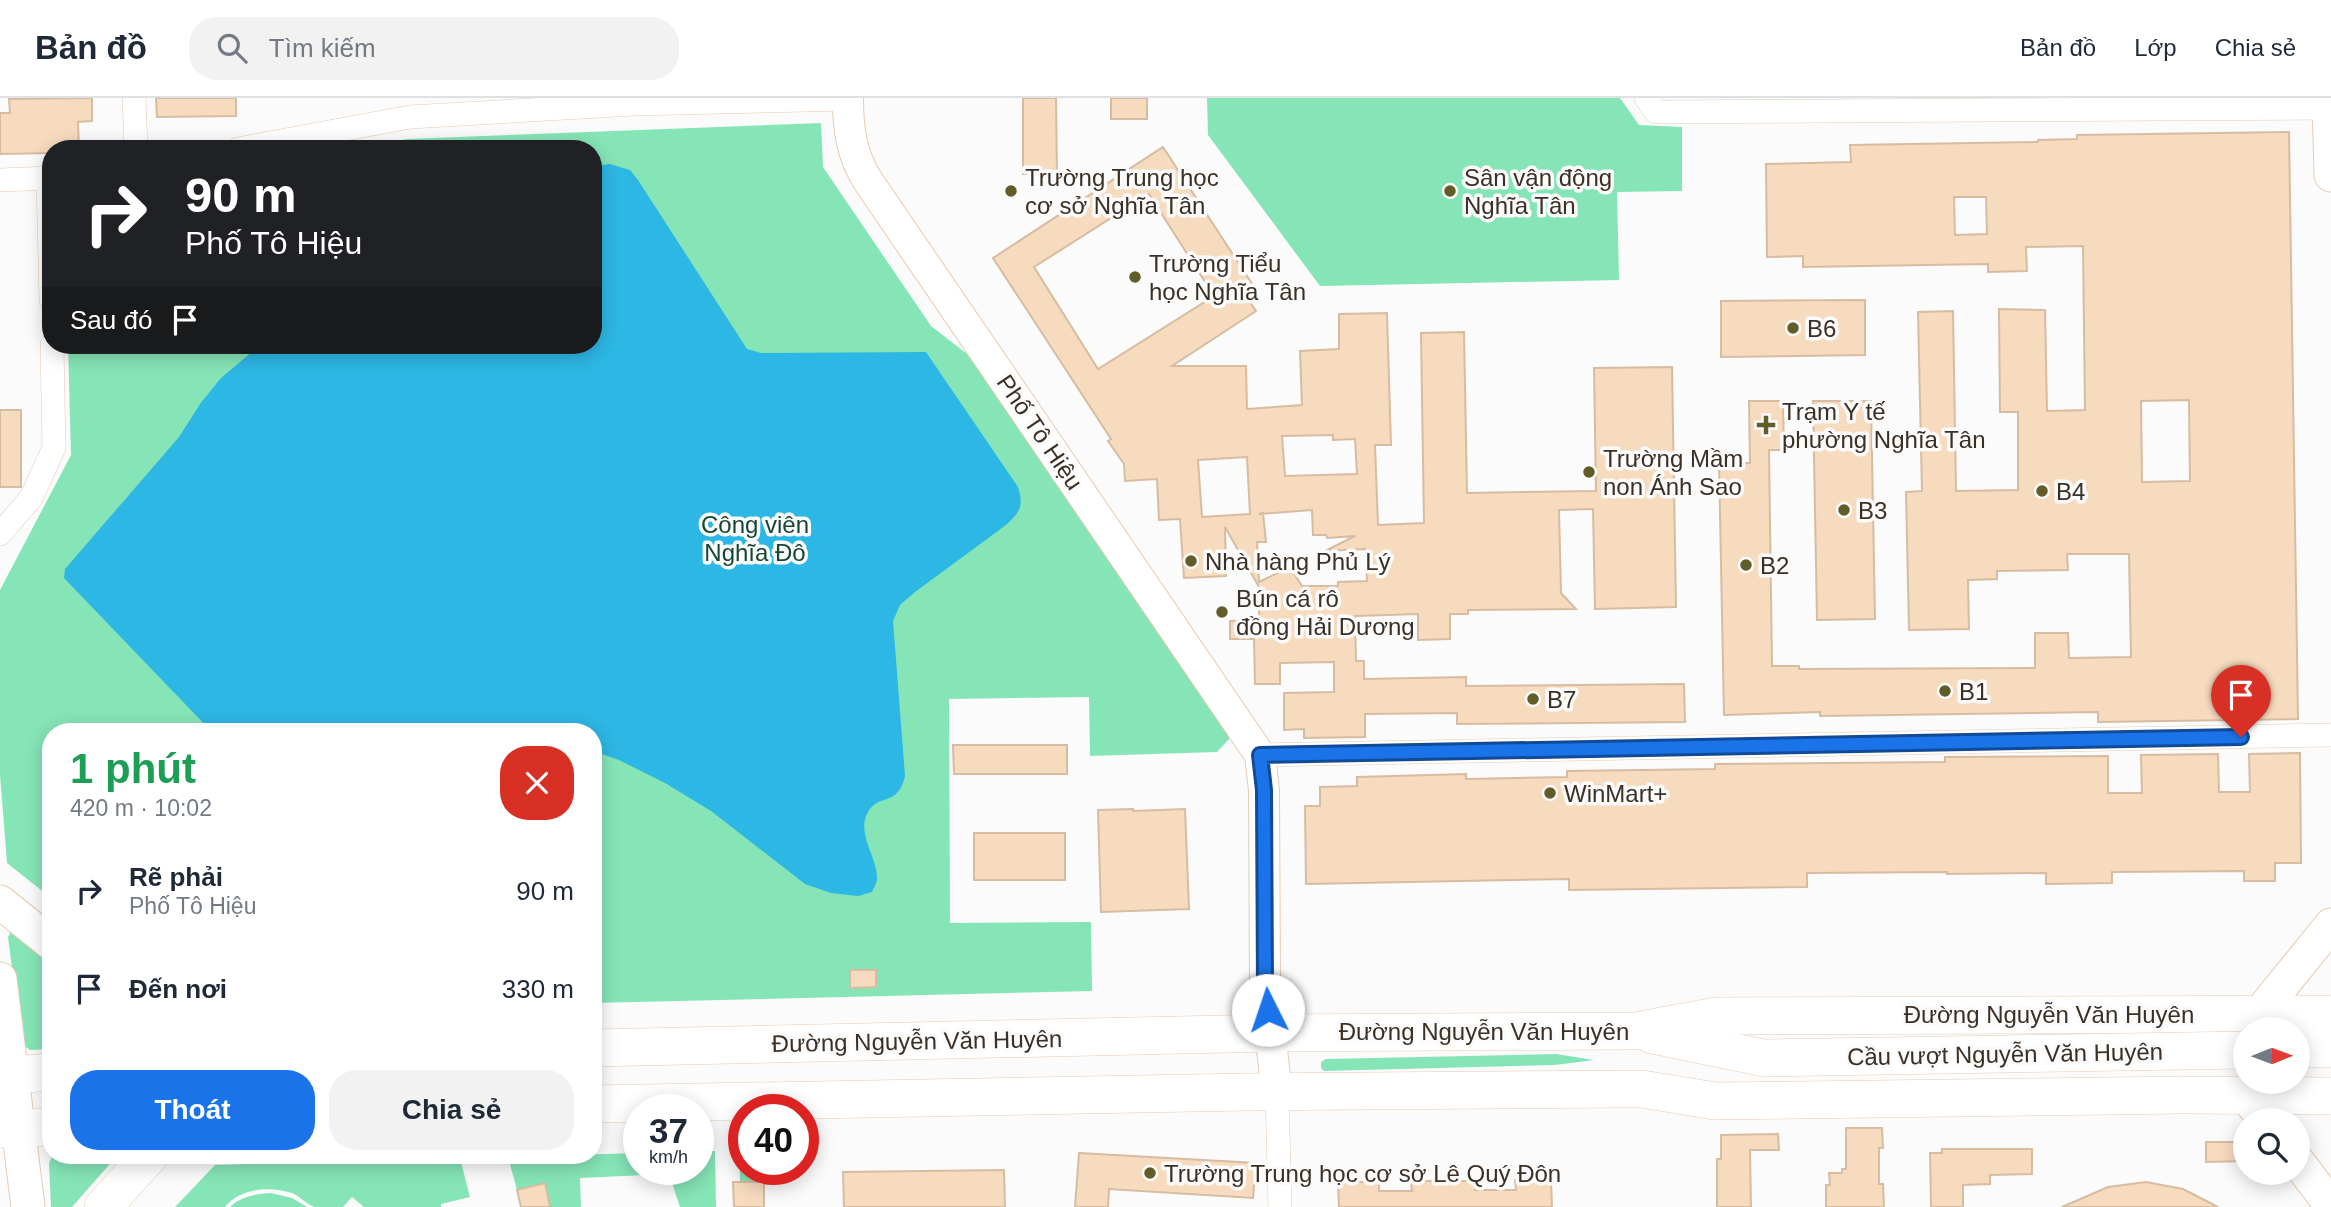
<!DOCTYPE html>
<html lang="vi">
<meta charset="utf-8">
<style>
:root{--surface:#fff;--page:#f2f2f3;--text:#1f2937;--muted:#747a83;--line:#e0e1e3;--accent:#1a73e8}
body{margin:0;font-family:Arial,sans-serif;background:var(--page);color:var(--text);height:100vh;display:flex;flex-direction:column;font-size:26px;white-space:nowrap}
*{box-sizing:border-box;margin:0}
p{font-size:23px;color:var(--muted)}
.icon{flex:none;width:38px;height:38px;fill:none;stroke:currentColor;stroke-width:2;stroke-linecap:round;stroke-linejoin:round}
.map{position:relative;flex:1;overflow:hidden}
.panel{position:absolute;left:42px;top:625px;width:560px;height:441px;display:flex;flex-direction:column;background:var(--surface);border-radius:28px;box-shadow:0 4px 18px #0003}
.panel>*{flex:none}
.guide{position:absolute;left:42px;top:42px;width:560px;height:214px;border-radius:28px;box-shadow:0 4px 18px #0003;background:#202124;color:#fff;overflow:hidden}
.needle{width:46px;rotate:89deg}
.buttons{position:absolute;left:2233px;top:919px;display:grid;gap:14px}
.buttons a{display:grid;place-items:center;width:77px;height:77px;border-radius:50%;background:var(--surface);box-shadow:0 4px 18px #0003;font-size:35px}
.speed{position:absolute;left:623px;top:996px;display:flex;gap:14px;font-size:35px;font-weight:700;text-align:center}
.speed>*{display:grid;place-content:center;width:91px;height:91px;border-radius:50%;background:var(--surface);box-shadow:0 4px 18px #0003;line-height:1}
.speed small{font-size:18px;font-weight:400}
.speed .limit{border:10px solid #d22;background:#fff;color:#111}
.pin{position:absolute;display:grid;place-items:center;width:60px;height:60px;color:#fff;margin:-72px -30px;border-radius:50% 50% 50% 0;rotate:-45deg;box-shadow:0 0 7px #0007}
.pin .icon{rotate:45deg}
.me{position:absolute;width:77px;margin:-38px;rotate:356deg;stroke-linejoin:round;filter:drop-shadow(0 0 5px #0008)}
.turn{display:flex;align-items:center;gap:24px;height:147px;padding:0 28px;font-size:32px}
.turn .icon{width:91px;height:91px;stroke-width:2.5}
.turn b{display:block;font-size:49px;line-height:60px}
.then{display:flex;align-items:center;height:66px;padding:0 28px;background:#0003;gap:14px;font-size:26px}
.round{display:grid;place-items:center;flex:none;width:74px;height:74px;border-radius:28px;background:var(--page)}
.head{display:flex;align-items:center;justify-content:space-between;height:119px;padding:0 28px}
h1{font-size:42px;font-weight:700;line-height:52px;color:#1e9e55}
.primary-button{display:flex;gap:14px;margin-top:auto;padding:14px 28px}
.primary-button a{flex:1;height:80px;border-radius:28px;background:var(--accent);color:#fff;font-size:28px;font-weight:700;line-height:80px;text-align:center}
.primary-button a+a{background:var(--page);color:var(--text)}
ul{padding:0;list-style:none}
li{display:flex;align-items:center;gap:21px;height:98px;padding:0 28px}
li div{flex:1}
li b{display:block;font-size:26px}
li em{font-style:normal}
header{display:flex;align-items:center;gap:42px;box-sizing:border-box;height:98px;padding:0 35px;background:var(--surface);border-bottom:2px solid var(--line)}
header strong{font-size:33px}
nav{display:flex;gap:38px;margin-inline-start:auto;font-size:24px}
.search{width:490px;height:63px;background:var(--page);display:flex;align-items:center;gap:18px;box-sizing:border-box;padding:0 24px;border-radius:28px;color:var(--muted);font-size:26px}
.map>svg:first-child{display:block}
</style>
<header>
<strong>Bản đồ</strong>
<div class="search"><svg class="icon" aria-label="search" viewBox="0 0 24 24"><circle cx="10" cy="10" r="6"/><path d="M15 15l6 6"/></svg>Tìm kiếm</div>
<nav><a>Bản đồ</a><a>Lớp</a><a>Chia sẻ</a></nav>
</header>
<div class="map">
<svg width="2331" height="1109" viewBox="0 0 2331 1109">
<rect width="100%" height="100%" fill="#fbfbfb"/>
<!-- green -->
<path fill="#86e5b7" d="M1207,0H1620L1639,27L1682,29V93L1617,94L1619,182L1320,188L1208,37Z
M821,25L823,69L931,228L984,269L1230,640L1217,654L1090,658L1089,599L949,601L950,825L1091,824L1092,893L593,905V634H51V800L7,765L0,677V492L71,357L68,247H593V51H349L407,41Z
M11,834L51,863V951L30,952L22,946L8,839Z
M1556,956L1594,962L1555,967L1324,973L1321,970V964L1326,961Z
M739,1051H744V1071H763L764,1084H740Z
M698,1053H715L716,1109H680L669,1076L580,1080L581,1109H550L545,1086L517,1092L508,1059L639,1055V1071H698Z
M53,1057H116L117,1058L72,1109H51L49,1065Z
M460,1060L470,1099L441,1106V1109H364L352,1099L343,1109C335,1109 324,1109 315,1109C307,1107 300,1098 292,1095C270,1088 240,1090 225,1109H175L215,1067Z
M271,1095L292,1100L307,1109H230C241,1098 256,1096 271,1095Z"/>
<!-- water -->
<path fill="#2db7e4" d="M610,66L630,72L638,82L747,251L761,255L926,254L1018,389C1024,408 1020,414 1006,427L915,494L900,507L893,523L905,678C898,709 879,695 868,714C856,734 876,758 877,778C878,783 874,789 872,794L858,798L831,795L805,786L711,713L665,685L619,662L593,653V634L465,631L440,634L211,633L64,480L65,471L179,339L200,306L221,280L260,247H593V68Z"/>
<!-- building -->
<path fill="#f7dbbf" stroke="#d7bca1" stroke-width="2" fill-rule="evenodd" d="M92,0V23L78,24L79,51H51V55L0,56V15H10L9,1Z
M156,0H236V18L157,19Z
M1023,0H1056L1057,76H1023Z
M1111,0H1147V21H1111Z
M2289,34L2298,621L2098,624V614L1820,618V614L1724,617L1719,365H1750L1749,303H1783L1784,352H1769L1772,568H1799V571L2035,570V535H2068L2069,560L2131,559L2129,456H2067L2068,472L1997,473V481L1968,482L1969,531L1909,532L1906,394L1922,393L1918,214L1953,213L1956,393L2018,392V314H2000L1999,211L2045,212L2047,313L2085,312L2083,148L2026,149L2027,173L1988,174V166L1803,169V158L1767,159L1766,66L1851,64L1850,47L2038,44V42L2077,41V37ZM1954,99H1986L1987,136L1955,137ZM2189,302L2190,383L2142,384L2141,303Z
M1163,49L1258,195L1248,201L1256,213L1172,268H1246L1247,311L1302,307L1300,253L1339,251V216L1387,215L1391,347H1375L1378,427L1424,425L1421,235L1464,234L1467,395L1596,393L1594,270L1672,269L1676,509L1595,511L1593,411L1559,412L1561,495L1576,511L1468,512V516H1450V541L1418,542V516L1355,518L1356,563H1364V581L1466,579V588L1684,586L1685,624L1457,626V615L1365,616V639L1304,640V631L1284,632V595L1334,594V564L1280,565V586H1255L1254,541H1230V523L1259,522V489L1225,429L1226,478L1184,480L1180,421L1159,422L1157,381L1125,383L1124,366L1108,343L1111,341L993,160ZM1149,96L1214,198L1098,271L1034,169ZM1333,337V342L1355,341L1357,376L1285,378L1282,338ZM1247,359L1250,416L1202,419L1198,362ZM1312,412L1313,437H1326L1327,440L1355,438L1325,453L1365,451L1367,483L1338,484V488H1302L1290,469L1259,484L1257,444H1266L1263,415L1259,416Z
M1865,202V257L1721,259V203Z
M1813,303H1871L1875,521L1817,522Z
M0,312H21V389H0Z
M953,647H1067V676H954Z
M2300,655L2301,765H2275V783H2244V773L2112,774V785L2046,786V775L1947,776V774L1807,775V789L1569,792V781L1306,786L1305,708H1320V689L1357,688V679L1466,676V681L1567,679V673L1715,671V666L1945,664V659L2108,658V695H2142L2141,657L2218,656L2219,694H2250L2249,656Z
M1133,711V713L1185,711L1189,811L1101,814L1098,712Z
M974,735H1065V782H974Z
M850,872H876V889L850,890Z
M1846,1030H1882L1883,1050H1879V1086H1883L1884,1109H1826V1087H1830L1829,1075H1842V1071H1846Z
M1778,1036L1779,1052H1750L1751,1109H1717V1061H1721V1037Z
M2206,1044H2245V1063L2206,1064Z
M1942,1051H2032V1076L1990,1077V1086L1963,1087V1109H1931L1930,1055H1942Z
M1079,1055L1256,1065L1253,1100L1109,1091L1108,1109H1075Z
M1004,1072L1005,1109H844L843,1074Z
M1515,1082H1551L1552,1109H1339L1338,1084H1379V1093H1412L1411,1083H1475V1092H1516Z
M733,1084H764V1109H734Z
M2146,1084L2183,1091L2218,1109H2062L2108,1089Z
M545,1085L550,1109H521L517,1092Z"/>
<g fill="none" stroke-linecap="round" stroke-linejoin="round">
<!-- minor casing -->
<g stroke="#e7cbb0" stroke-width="24">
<path id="minor" d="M134,0L136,51
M1646,0L1656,14L2331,10
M238,51L410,19L634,6L848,1
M48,80L51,202
M0,82L51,80
M0,436L31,400L54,350L52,247
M1260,657L2331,637
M1277,995L1280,1109"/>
</g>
<!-- tertiary casing -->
<g stroke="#e7cbb0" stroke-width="32">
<path id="tertiary" d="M848,0C848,31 851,56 868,83L1260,657L1264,692L1265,890L1277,995"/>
</g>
<!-- secondary casing -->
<g stroke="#e7cbb0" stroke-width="35">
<path id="secondary" d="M2329,0L2331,77
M0,804L51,845
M0,881L28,1109
M2259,916L2331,827
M2245,997L2265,1022
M2298,1064L2331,1107"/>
</g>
<!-- primary casing -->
<g stroke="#e7cbb0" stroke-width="38">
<path id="primary" d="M1652,937L1764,960
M593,950L1270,935L1636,933L1716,918L2331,916
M2298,951H2331
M0,978L51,974
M593,1006L1247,994L1624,991H1642L1715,1003L2183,997L2331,998
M0,1031L51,1029
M103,1109L150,1057"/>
</g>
<!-- minor -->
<use href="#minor" stroke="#fff" stroke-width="23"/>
<!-- tertiary -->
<use href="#tertiary" stroke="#fff" stroke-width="30"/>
<!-- secondary -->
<use href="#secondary" stroke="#fff" stroke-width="33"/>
<!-- primary -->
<use href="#primary" stroke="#fff" stroke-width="37"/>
<!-- primary-bridge casing -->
<g stroke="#e7cbb0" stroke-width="38" stroke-linecap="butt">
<path id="primary-bridge" d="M1764,960L2245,952"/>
</g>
<!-- primary-bridge -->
<use href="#primary-bridge" stroke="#fff" stroke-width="37"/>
</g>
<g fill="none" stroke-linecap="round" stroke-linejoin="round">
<!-- route casing -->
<g stroke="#114b97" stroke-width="18">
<path id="route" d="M1268,912L1265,890L1264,692L1260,657L2241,639"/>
</g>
<!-- route -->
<use href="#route" stroke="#1a73e8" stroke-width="12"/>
</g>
<!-- markers -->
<g fill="#625c29" stroke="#fbfbfb" stroke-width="2.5">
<circle cx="1011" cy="93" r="7"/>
<circle cx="1450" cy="93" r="7"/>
<circle cx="1135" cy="179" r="7"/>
<circle cx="1793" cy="230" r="7"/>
<path d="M1762.5 316.5h7v7h7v7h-7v7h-7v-7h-7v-7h7z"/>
<circle cx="1589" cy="374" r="7"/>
<circle cx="2042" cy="393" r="7"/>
<circle cx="1844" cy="412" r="7"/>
<circle cx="1191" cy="463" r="7"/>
<circle cx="1746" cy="467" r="7"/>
<circle cx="1222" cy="514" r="7"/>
<circle cx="1945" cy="593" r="7"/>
<circle cx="1533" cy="601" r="7"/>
<circle cx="1550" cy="695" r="7"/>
<circle cx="1150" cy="1075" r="7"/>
</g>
<g text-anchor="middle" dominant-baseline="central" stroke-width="7" stroke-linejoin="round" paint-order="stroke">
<!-- poi labels -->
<g font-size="24" fill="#3b3025" stroke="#fbfbfb" text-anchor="start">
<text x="1025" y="79">Trường Trung học<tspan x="1025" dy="28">cơ sở Nghĩa Tân</tspan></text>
<text x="1464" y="79">Sân vận động<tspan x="1464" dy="28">Nghĩa Tân</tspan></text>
<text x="1149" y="165">Trường Tiểu<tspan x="1149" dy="28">học Nghĩa Tân</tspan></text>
<text x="1807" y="230">B6</text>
<text x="1782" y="313">Trạm Y tế<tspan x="1782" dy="28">phường Nghĩa Tân</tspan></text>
<text x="1603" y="360">Trường Mầm<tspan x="1603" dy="28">non Ánh Sao</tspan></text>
<text x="2056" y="393">B4</text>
<text x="1858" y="412">B3</text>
<text x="1205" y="463">Nhà hàng Phủ Lý</text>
<text x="1760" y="467">B2</text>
<text x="1236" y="500">Bún cá rô<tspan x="1236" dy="28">đồng Hải Dương</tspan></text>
<text x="1959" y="593">B1</text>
<text x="1547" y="601">B7</text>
<text x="1564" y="695">WinMart+</text>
<text x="1164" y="1075">Trường Trung học cơ sở Lê Quý Đôn</text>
</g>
<!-- street labels -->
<g font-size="24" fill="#3b3025" stroke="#fbfbfb">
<text transform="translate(1040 334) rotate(56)">Phố Tô Hiệu</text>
<text x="2049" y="916">Đường Nguyễn Văn Huyên</text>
<text x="1484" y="933">Đường Nguyễn Văn Huyên</text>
<text transform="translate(917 943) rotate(-1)">Đường Nguyễn Văn Huyên</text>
<text transform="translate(2005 956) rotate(-1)">Cầu vượt Nguyễn Văn Huyên</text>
</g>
<!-- park labels -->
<g font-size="24" fill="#174732" stroke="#fbfbfb">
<text x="755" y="426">Công viên<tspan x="755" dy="28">Nghĩa Đô</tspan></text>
</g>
</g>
</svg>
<div class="buttons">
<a><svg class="needle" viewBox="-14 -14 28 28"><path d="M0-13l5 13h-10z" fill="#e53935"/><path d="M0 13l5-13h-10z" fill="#747a83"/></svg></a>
<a><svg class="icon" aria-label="search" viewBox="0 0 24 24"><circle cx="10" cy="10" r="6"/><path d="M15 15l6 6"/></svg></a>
</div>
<div class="speed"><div>37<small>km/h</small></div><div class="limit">40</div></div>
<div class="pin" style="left:2241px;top:639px;background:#d93025"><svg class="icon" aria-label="arrive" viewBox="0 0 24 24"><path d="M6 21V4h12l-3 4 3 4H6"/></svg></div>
<svg class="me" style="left:1268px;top:912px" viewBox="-20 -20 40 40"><circle r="19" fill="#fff"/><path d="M0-13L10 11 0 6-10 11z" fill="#1a73e8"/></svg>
<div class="guide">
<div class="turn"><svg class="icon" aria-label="right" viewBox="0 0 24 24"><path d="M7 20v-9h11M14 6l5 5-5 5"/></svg><div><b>90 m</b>Phố Tô Hiệu</div></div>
<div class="then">Sau đó<svg class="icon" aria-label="arrive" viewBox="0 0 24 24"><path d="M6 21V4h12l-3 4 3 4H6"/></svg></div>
</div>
<section class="panel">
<div class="head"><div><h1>1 phút</h1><p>420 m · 10:02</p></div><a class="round" style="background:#d93025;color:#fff"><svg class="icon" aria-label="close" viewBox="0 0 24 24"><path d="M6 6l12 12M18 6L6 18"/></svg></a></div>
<ul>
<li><svg class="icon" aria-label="right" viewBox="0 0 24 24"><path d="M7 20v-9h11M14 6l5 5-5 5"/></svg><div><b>Rẽ phải</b><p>Phố Tô Hiệu</p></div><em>90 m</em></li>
<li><svg class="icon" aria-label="arrive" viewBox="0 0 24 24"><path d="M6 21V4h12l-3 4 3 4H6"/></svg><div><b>Đến nơi</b></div><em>330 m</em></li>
</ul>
<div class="primary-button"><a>Thoát</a><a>Chia sẻ</a></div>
</section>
</div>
